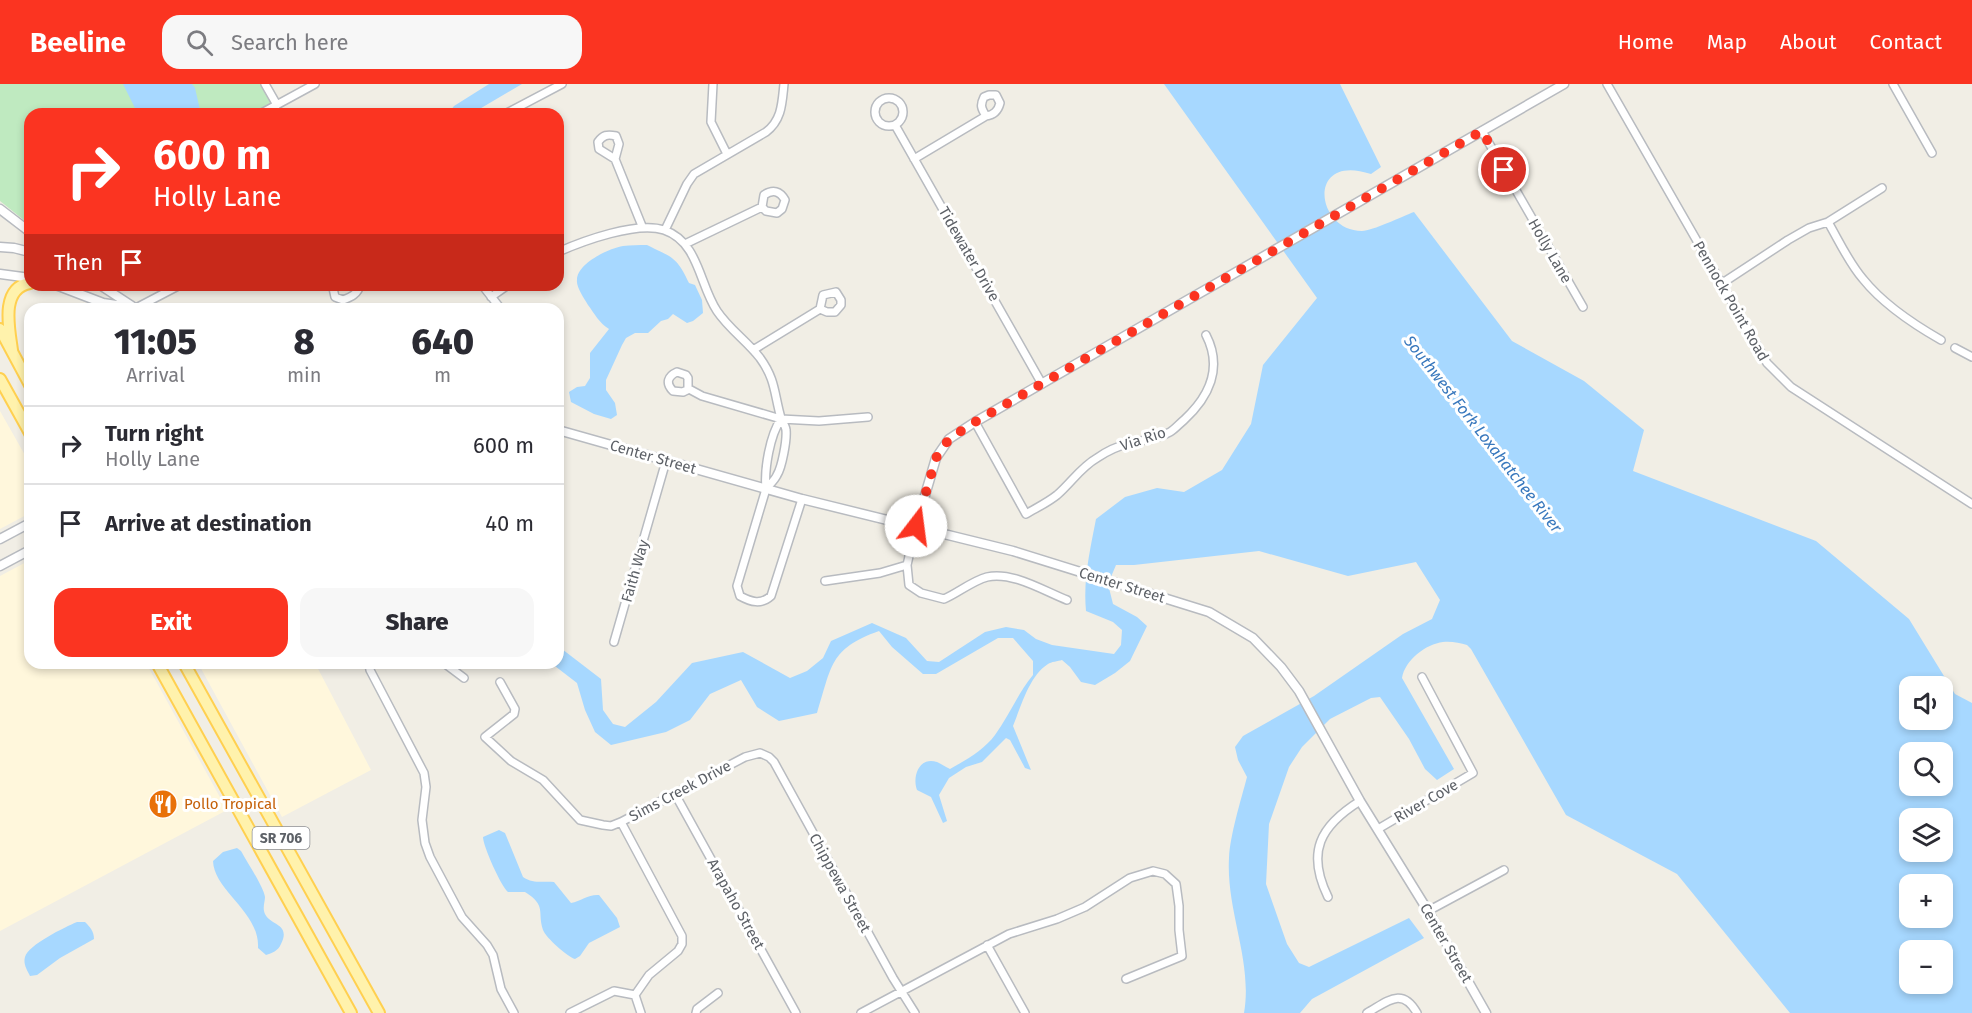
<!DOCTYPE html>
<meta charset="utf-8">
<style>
:root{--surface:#fff;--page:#f7f7f7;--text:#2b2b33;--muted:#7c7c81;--line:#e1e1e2;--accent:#fb3421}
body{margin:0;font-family:"Fira Sans",sans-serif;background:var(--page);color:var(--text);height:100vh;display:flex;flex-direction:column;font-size:22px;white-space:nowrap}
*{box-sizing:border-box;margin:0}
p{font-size:20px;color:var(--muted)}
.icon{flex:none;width:33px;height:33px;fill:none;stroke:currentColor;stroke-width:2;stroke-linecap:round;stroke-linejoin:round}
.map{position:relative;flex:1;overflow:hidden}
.sheet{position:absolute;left:24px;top:219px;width:540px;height:366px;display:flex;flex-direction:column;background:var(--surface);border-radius:18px;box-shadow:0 3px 9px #0003}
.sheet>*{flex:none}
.top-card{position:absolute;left:24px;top:24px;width:540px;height:183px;border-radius:18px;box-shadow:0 3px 9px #0003;background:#fb3421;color:#fff;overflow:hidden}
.buttons{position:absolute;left:1899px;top:592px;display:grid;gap:12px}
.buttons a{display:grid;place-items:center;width:54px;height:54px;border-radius:12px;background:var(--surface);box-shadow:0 3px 9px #0003;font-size:30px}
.pin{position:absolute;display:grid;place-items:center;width:51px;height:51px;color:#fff;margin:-26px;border:3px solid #fff;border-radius:50%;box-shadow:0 2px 6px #0007}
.me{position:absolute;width:66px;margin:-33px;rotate:15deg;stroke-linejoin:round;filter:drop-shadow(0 0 4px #0008)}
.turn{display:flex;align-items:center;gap:21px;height:126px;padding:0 30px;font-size:27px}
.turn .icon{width:78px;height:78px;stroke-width:2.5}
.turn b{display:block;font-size:42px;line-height:51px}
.then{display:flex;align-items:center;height:57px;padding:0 30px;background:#0003;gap:12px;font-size:22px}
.eta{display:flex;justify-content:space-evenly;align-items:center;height:102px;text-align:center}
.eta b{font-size:36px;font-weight:800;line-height:42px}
.primary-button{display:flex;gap:12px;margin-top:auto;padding:12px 30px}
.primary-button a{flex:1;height:69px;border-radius:18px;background:var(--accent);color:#fff;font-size:24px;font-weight:800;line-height:69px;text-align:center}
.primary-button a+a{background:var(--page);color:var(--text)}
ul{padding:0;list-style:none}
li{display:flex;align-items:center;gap:18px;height:78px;padding:0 30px;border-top:2px solid var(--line)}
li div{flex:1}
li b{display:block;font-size:22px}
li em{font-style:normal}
header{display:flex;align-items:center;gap:36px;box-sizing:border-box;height:84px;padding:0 30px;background:var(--accent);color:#fff}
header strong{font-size:28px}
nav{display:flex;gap:33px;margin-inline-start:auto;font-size:21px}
.search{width:420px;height:54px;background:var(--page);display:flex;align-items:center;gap:15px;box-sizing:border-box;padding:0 21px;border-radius:18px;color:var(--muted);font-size:22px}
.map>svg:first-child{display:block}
</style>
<header>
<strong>Beeline</strong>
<div class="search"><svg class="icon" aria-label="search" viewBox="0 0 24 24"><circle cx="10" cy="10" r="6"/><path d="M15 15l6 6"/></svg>Search here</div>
<nav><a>Home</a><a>Map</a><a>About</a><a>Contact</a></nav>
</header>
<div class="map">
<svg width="1972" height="929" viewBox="0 0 1972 929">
<rect width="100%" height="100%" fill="#f1eee5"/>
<!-- commercial -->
<path fill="#fff7dc" d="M0,327L30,380V429L0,445Z
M30,476V579H146L227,726L0,847V492Z
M198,579H315L371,686L282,733Z"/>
<!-- green -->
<path fill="#bfeac0" d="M0,0H262L273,20L254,30H30V141L0,117Z"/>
<!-- water -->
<path fill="#a7d8ff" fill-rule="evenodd" d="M123,0H192L195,4L201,30H138Z
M489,0H522L471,30H453L451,26L454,22Z
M1164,0H1340L1381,83L1371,90C1306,68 1315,147 1362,147C1372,147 1403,132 1414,128L1512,257L1584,297L1644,346L1633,387L1816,457L1909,535L1955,610L1972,619V929H1790L1677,790L1566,731L1471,565L1467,561C1460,559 1451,557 1443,558C1426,560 1405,576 1402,594L1454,685L1437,696L1425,685L1409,655L1380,613L1371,614L1330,635L1302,663L1289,683L1269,740L1266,800L1287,860L1299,879L1309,883L1409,834L1424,854L1312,915L1300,929H1244C1253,877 1226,827 1229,774C1230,751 1241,716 1247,693L1238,676L1235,663L1243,652L1314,612L1403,550L1432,535L1440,516L1416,478L1348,492L1259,467L1134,481H1116L1108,500L1113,520L1137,533L1147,542L1130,577L1115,589L1095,601L1081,598L1070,583L1062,576C1058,577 1051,578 1048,580C1029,592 1021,623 1013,642L1031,686L1025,684L1010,656L1006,654L982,678L966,683L949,694L939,711L947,737L943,739L931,713L917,706C912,693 919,672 937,678C942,680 945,683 950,685C966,676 984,666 995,651C1009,632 1018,609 1033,591V577L1013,554H998L936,590H923L892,563L879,547C829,565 832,582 817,629L779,637L757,623L741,596L710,610L690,636L666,648L611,661L595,648L585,626L577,599L551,579H558V562L601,595L603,626L613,640L625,643L656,618L692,579L743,568L790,594L807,587L823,574L831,557L872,539L906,554L927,577L939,578L985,548L1006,543L1024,546L1036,555L1052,561L1114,570L1121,561L1122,546L1113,538L1086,527C1083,496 1090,466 1096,435L1125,413L1157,404L1184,408L1222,386L1251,340L1263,281L1317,214ZM1910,603H1942V636H1910ZM1910,669H1942V702H1910ZM1910,735H1942V768H1910ZM1910,801H1942V834H1910ZM1910,867H1942V900H1910Z
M647,161C673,174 676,172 689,199L695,201L702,216L703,229L693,237L687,239L673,230L668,235L661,237L648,249H635L626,254L622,261L606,296V306L615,319L617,331L611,335L594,330L571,318L569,308L577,303L585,302L590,294V269L609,245C600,240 594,229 588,221C584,214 576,203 577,196C577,179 610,164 623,162C631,161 639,161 647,161Z
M499,746L505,749L523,793C533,800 543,797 554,798L571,819C581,817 589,810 599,811L617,834L620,843L589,859L580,872L575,875C568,873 546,854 543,846C537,827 547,822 525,808H508C501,802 483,762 483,753Z
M237,764L241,767C246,776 264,804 265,813C265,817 263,822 264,827C267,842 292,838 281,860C278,867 272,869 266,871L258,864C260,828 214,807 213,777L223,768Z
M77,838H85C90,843 94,847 94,855L60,874L37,891L30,892C27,886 23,880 25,873C28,861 65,843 77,838Z"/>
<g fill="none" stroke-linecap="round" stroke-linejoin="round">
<!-- minor casing -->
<g stroke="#b8bbc0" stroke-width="10">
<path id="minor" d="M265,0L277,21
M713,0L711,38L727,70
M1607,0L1767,279L1791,303L1972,420
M1893,0L1932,69
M989,11H996L1000,19C998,27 994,31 986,32C981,24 980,21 984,13Z
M875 28a14 14 0 1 1 28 0a14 14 0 1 1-28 0Z
M260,30L315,0
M505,30L562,0
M895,41L1042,300
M1482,47L1583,223
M615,75L619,60L616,52C607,50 603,51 598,58L599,65L615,75L642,142
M914,75L986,32
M1828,138C1839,157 1849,179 1863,195C1883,220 1913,240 1941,256
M665,146L687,100L694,90L766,48C782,36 782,19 784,0
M685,160L762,123L766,127L777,129L782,125L785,116C780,107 773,105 764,111L762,123
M558,168C583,157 637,137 664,146C699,158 699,200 717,227C729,245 747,257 760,274C776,296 774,310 781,334C782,338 786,342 786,346C787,356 782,383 777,391C775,396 769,401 766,405
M1721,200L1788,156L1809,144L1828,138L1882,104
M334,201L333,204L335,213L343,216C351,213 358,210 360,201
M482,201L501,225
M491,213L508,201
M136,224L180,201
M1955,264L1972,273
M753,266L820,225L827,228H835L841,221V216L836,208L823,211L820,225
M689,305L683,308L673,307C665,299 668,292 677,288L686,291L688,294V305H689L702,312L781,335L819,337L868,333
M781,335C770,351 764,385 766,405L737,502L740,512C751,518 761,521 771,512L802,415
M975,338L1026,430C1036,424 1047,419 1057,411C1071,399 1081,383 1097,374C1107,367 1118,362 1130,359C1143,356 1158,355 1170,348C1175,345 1179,340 1184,336C1209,313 1223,284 1206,251
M916,442L907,481L909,501L921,509L944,515C958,509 972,497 987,493C1012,487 1044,507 1067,516
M825,497L880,489L907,481
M614,558L666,377
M369,579L370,586L424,689L426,703L422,736L425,759L430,773L462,833L487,861L493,871L501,905L514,929
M444,579L464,594
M500,598L515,625L514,630L485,653L511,677L543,696L580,736L603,741L611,742L621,738L745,673L760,669L769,673L774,678L893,894L915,929
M675,710L796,929
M621,738L682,852V860L678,867L649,891L635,911
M1378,745L1473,689L1422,593
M1328,813C1306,768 1320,742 1360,717
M1428,827L1504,786
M987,861L1025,929
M635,911L641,929
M570,929L614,907L635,911
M696,929L697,925L718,909
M861,929L1009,850L1057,835L1085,823L1130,794L1153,787L1165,790L1176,800L1179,822V846L1182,872L1126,895
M1367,929C1387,918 1402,902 1417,929"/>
</g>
<!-- tertiary casing -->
<g stroke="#b8bbc0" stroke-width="11">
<path id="tertiary" d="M0,125L30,148
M0,163L14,164L30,168
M0,190L30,194
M56,201L103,219L136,224
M100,201L132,222
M558,346L802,415L1013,467L1209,528L1253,554L1281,583L1299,607L1360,717L1428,827L1486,929
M916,442L936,374L949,355L975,338L1564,0
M0,455L30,439
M0,482L30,466"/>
</g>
<!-- primary casing -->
<g stroke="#ffd050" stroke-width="14">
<path id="primary" d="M0,245L30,301
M12,266C9,244 0,204 30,199
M0,295L30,349
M157,579L351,929
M184,579L379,929"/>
</g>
<!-- minor -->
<use href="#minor" stroke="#fff" stroke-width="7"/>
<!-- tertiary -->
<use href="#tertiary" stroke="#fff" stroke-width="8"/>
<!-- primary -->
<use href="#primary" stroke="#fff2ac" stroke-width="10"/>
</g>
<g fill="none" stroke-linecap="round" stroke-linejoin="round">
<!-- route -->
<path stroke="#fb3421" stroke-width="10" stroke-dasharray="0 18" d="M916,442L936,374L949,355L975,338L1482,47L1504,86"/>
</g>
<!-- icons -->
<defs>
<g id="restaurant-disc" transform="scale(1.5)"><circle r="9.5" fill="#e8710a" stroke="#fff"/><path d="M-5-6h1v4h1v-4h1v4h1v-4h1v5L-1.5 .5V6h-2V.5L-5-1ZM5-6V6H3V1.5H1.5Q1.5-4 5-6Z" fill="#fff"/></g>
</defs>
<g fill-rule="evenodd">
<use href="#restaurant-disc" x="163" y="720"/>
</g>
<g text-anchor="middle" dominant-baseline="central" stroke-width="6" stroke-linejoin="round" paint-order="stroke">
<!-- shield labels -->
<rect fill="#fff" stroke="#8e9095" stroke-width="1.5" x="252.5" y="743" width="57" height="22" rx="4.5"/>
<g font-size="14" font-weight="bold" fill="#5d6167">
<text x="281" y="754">SR 706</text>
</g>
<!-- street labels -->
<g font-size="15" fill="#5d6167" stroke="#fff">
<text transform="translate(1550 167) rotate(60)">Holly Lane</text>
<text transform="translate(969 170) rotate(60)">Tidewater Drive</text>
<text transform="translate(1731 217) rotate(60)">Pennock Point Road</text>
<text transform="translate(1143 355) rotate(-18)">Via Rio</text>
<text transform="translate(653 373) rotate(16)">Center Street</text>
<text transform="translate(635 487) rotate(-74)">Faith Way</text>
<text transform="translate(1122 501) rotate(17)">Center Street</text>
<text transform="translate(680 707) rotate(-28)">Sims Creek Drive</text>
<text transform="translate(1426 717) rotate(-30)">River Cove</text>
<text transform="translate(840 799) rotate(61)">Chippewa Street</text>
<text transform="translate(736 820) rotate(61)">Arapaho Street</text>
<text transform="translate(1446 859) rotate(60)">Center Street</text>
</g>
<!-- food labels -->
<g font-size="15" fill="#c56008" stroke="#fff" text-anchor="start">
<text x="184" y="720">Pollo Tropical</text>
</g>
<!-- water labels -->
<g font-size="16" font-style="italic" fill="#3878bd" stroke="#fff">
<text transform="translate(1483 350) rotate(52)">Southwest Fork Loxahatchee River</text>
</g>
</g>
</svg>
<div class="buttons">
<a><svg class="icon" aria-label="sound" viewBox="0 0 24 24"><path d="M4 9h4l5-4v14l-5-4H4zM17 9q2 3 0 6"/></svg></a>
<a><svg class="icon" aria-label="search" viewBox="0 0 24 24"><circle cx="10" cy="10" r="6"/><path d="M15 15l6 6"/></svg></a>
<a><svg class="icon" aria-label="layers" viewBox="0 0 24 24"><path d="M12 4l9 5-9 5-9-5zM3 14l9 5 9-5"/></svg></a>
<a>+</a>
<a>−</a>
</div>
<div class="pin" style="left:1504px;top:86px;background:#d93025"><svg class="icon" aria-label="arrive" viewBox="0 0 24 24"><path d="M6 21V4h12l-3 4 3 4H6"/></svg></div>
<svg class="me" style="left:916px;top:442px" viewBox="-20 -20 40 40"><circle r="19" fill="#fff"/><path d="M0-13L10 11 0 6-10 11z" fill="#fb3421"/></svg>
<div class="top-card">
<div class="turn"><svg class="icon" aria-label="right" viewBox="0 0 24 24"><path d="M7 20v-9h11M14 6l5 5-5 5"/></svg><div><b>600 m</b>Holly Lane</div></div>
<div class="then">Then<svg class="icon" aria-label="arrive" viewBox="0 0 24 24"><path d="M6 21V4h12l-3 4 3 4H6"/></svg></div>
</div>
<section class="sheet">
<div class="eta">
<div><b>11:05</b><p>Arrival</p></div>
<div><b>8</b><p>min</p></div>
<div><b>640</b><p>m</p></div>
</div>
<ul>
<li><svg class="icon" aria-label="right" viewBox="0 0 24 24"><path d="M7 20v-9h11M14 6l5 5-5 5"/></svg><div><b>Turn right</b><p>Holly Lane</p></div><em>600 m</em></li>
<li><svg class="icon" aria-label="arrive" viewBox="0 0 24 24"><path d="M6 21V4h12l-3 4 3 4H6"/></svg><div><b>Arrive at destination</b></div><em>40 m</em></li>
</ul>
<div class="primary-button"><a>Exit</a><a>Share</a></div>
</section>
</div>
